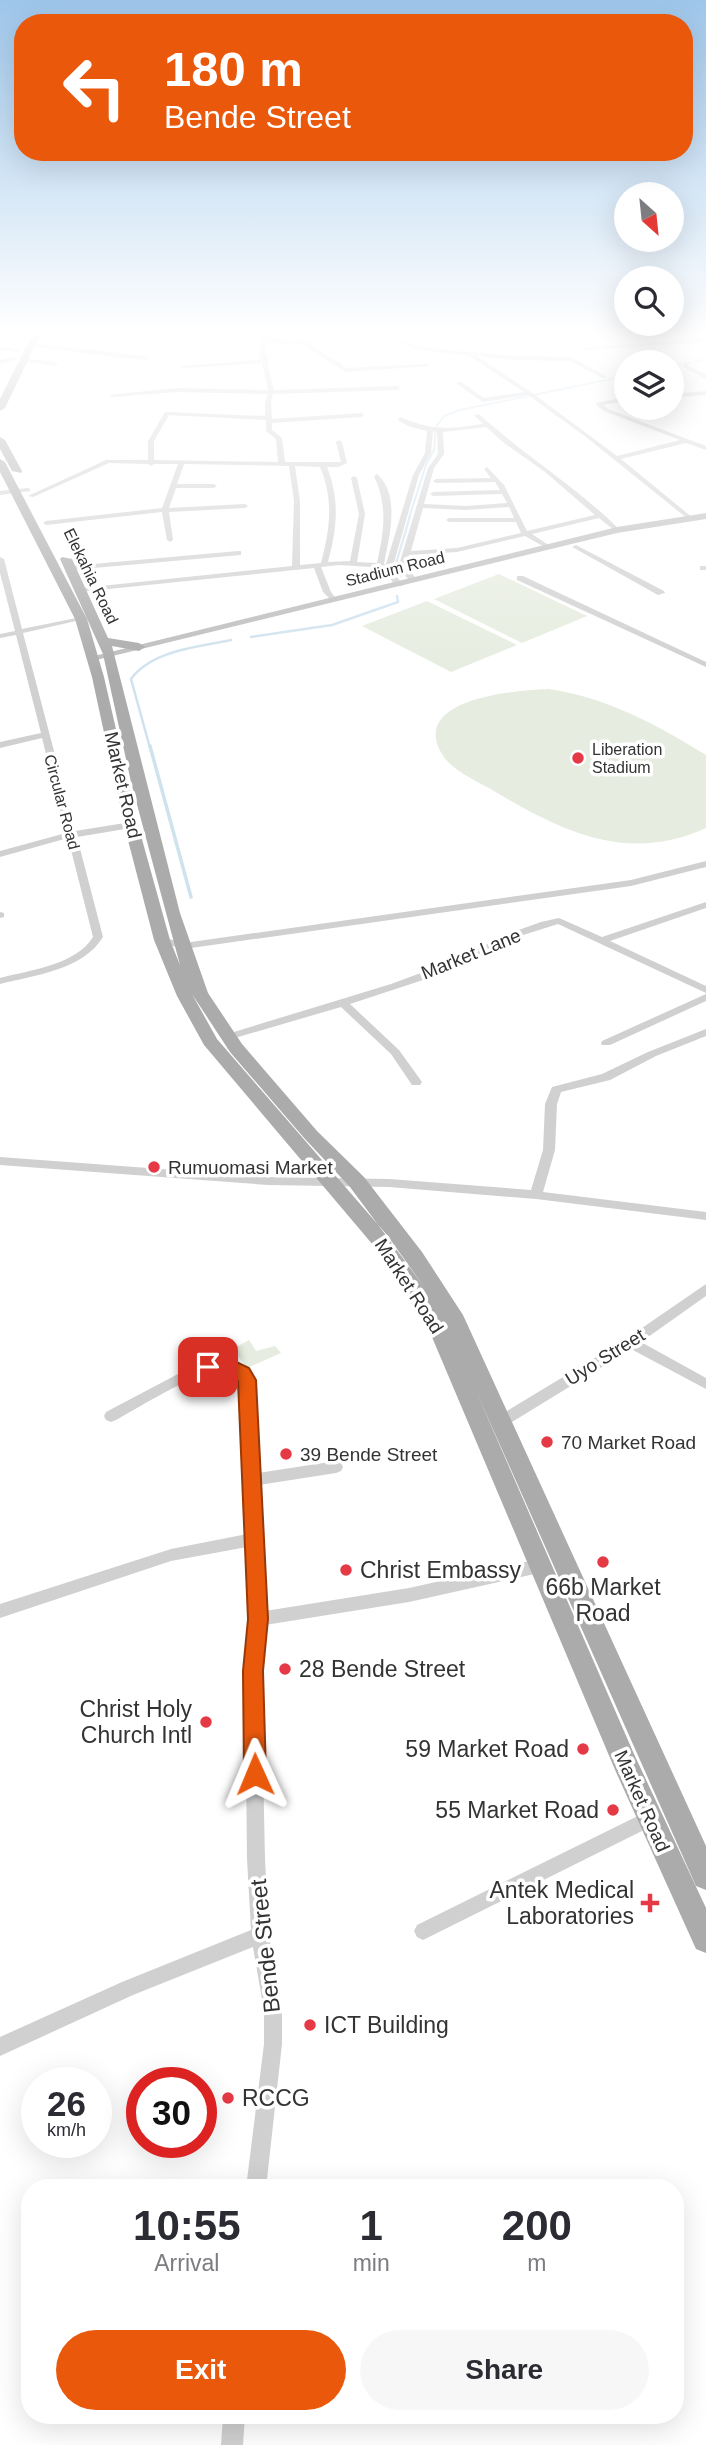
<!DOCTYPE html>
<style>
:root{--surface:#fff;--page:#f7f7f7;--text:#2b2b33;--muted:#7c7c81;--accent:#ea580c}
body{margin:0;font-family:Arial,sans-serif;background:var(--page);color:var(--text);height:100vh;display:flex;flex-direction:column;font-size:26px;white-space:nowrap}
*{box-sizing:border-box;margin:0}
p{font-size:23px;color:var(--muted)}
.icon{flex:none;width:38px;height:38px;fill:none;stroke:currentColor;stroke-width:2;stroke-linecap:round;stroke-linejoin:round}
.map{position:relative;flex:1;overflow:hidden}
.drawer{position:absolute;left:21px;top:2179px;width:663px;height:245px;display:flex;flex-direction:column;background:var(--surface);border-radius:28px;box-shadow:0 7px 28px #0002}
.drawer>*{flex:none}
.hud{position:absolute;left:14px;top:14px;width:679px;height:147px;border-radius:28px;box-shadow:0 7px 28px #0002;background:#ea580c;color:#fff;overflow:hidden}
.needle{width:46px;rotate:153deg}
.fabs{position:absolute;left:614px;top:182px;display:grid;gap:14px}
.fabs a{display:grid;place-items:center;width:70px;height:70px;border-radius:50%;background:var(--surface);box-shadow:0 7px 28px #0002;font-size:35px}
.speed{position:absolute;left:21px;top:2067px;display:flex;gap:14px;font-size:35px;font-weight:700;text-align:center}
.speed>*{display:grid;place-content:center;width:91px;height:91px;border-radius:50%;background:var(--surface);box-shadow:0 7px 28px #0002;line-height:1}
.speed small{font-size:18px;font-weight:400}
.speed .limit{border:10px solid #d22;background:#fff;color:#111}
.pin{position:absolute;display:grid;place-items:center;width:60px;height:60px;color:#fff;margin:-30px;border-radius:14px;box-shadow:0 4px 10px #0006}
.me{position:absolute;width:77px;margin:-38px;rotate:359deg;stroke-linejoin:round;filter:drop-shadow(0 0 5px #0008)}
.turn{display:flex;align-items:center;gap:24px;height:147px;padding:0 35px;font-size:32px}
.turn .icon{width:91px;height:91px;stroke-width:2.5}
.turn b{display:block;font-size:49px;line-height:60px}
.eta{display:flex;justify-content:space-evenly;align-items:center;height:119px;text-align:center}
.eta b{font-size:42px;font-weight:700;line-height:49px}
.primary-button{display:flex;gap:14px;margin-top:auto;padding:14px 35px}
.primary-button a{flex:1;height:80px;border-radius:42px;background:var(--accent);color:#fff;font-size:28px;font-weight:700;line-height:80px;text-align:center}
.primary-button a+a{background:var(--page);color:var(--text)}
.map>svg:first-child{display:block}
</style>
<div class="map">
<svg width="706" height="2445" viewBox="0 0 706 2445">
<rect width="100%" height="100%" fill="#fff"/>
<!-- green -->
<path fill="#e6ecdf" d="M499,574L587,616L522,643L434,599Z
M427,601L517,645L451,672L362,626Z
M549,689C605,697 658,725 706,755V828C627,864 562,831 494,791C477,781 452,771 442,754C408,698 519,690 549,689Z
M249,1340L256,1351L275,1346L281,1353L247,1368L233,1349Z"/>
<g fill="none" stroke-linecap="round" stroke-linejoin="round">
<!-- stream-far2 -->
<path stroke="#cfe2ee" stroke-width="2" d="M672,367L706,359
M409,518L426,465L434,450L436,427L444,416L460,410L626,376"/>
<!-- stream-far1 -->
<path stroke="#cfe2ee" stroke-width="2.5" d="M401,576L395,567L410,516
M251,637L332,625L398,602L397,596
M150,748L131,679C152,650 199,647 231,640"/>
<!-- stream -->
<path stroke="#cfe2ee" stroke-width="3.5" d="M150,746L191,897"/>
<!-- minor -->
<path fill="#d0d0d0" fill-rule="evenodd" d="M262,335H268L267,339L303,340L347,368L426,364L429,366L346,372L300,343H266L265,350L269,361L267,362L274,390L397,386L400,388L397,390L273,394L271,401L272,419L361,413L364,415L361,417L272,423V430L282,438L285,462H341L336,442L339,440L342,442L347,463L338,467H327C340,500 337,528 328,562L350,561L359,514L351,478L354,476L357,478L365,514L357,562L377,563C384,532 388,506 374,476L377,474C401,495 389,537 384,564H386L413,475L425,453L427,431L408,426L398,420L400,417C434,431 448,429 483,424L474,415L479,414C524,455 577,487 620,530L615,531L599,518L532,534L550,546L552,547L548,549L525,536L457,552L409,555L406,568L418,580L411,582L398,568L428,468L438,454L437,432L433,431L431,453L419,475L393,566L395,575L403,584L402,586H396L387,575L386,568L339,565L321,567L331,592L337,600L333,602L323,592L314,568L79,592L78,590L82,588L292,566L294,501L289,466L184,464L177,484H214L217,486L214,488H176L169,508L245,504L248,506L245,508L169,512L173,540L170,542L167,540L162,512L46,525L43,523L46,521L162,508L178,464H154L151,466L148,464L109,463L33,497L28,496L106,460H148V441L165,412L265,416V401L268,394L177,392L112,397L109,395L177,388L268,390L262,363L183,368L180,366L261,360L259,350ZM169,415L266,420V431L276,439L278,462L154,460V441ZM486,427L504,443L545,472L595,515L527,531L504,485L487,467L484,469L491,478L436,479L433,481L436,483L495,482L500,490L433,492L430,494L433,496L502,494L507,503L466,506L424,504L434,468L444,454L443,432ZM295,466L320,467C334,500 330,529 321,563L300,565V501ZM509,507L514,518H449L446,520L449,522H516L521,533L457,548L411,551L423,508L466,510Z
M381,335H389L416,346L446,350L513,356L571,357L606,376V378H602L570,361L513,360L477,356L531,392L617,456L680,440L604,411L596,405V403L626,397V401L603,405L608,409L706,446V450L686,443L621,459L693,518L688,519L586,437L528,395L483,402L457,384V382H461L484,398L524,392L469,356L415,349Z
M706,338V342L585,350L582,348Z
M30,343L146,356L149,358L146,360L131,359L28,346Z
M0,346L21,350L18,352L0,350Z
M14,357L16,360L0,364V360Z
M23,358L55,362L58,364L55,366L21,361Z
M685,364L706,375V379L683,367Z
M706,391V395L672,398V394Z
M28,488L30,489V491L0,495V491Z
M576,545L664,591L665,593L658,595L574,548L572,547Z
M238,551H241V555L71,570L67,568L71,566Z
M0,557L4,559L22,629L81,617L85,619L23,633L75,831L131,822L136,825L131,828L77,837L103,937C83,970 35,975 0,984V978C30,970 76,965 93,937L68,838L0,857V851L66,833L42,738L0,748V742L41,733L16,635L0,638V634L15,631L0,573Z
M700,566H706V570H700Z
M517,576H523L706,662V667L517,580Z
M706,861V867L631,886L184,949L158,942L157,940L162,937L184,943L631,880Z
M706,902V908L610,941L706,986V993L558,924L520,936L426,979L350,1004L399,1050L422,1082L420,1085H412L391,1054L341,1007L228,1040L223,1037L224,1035L391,984L445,964L513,932L541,922L559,918L602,937Z
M0,912L4,913V917L0,918Z
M706,994V1001L610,1045H602L601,1043L602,1041Z
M706,1029V1036L656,1056L610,1080L561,1092L557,1104L555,1150L543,1192L706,1212V1220L536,1199L389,1187L268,1185L0,1165V1157L268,1177L389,1179L531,1190L543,1150L545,1104L552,1087L602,1074L648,1052Z
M706,1284V1296L641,1342L706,1378V1389L631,1349L507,1425L502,1427L497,1425L495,1421L497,1417L626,1339Z
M220,1359L240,1365L254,1380L258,1473L336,1461L341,1463L343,1467L341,1471L336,1473L259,1485L261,1535L263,1539L262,1542L265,1611L409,1588L539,1559L544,1561L546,1566L544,1571L539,1573L409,1602L265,1625L261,1671L265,1859L269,1935L282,2011V2044L266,2188H246L264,2044V2011L253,1947L133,1995L0,2056V2037L122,1982L251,1930L247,1859L245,1671L250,1619L247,1547L171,1561L0,1618V1604L171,1549L247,1534L240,1381C235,1376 230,1370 222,1369C203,1368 136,1409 116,1420L111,1422L106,1420L104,1416L106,1412L178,1374Z
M650,1810L656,1812L658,1818L656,1824L429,1937L423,1940L417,1937L414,1931L417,1925Z
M223,2415H245L243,2445H221Z"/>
<!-- secondary -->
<path fill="#bdbdbd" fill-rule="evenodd" d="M706,513V519L617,533L92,661L86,658L617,527Z"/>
<!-- primary -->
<path fill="#ababab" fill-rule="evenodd" d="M32,335H40L5,408L0,411V399Z
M0,437L5,440L22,471L21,473L12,471L0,449Z
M0,459L5,462L87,619L104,677L138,825L170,940L180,965L131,782L103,654L60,559L62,557L72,559L108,638L139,643L145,647L139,651L112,646L180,913L208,993L242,1044L317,1131L364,1177L422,1252L463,1315L706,1846V1890L696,1886L476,1391L634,1754L706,1908V1953L696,1949L616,1772L429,1330L373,1245L204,1045L177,996L154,940L124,825L92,677L75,619L0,472ZM192,994L230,1052L305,1139L350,1187L425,1288L387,1235L217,1039Z"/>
</g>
<!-- sky -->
<linearGradient id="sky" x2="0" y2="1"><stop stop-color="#9ec6ea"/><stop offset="0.49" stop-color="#fff"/><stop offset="1" stop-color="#fff" stop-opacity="0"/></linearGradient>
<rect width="706" height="677" fill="url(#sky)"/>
<!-- route -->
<path fill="#ea580c" stroke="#983908" stroke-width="2" d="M228,1358L249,1368L256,1380L268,1619L263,1671L266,1774L262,1782L255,1785L247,1782L244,1774L243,1671L248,1619L238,1381L225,1372H202L199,1367L202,1362Z"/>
<!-- markers -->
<g fill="#e63946" stroke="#fff" stroke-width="2.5">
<circle cx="578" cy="758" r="7"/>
<circle cx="154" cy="1167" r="7"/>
<circle cx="547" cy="1442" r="7"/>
<circle cx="286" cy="1454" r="7"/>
<circle cx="603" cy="1562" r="7"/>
<circle cx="346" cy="1570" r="7"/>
<circle cx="285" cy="1669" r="7"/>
<circle cx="206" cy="1722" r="7"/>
<circle cx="583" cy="1749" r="7"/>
<circle cx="613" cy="1810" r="7"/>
<path d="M646.5 1892.5h7v7h7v7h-7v7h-7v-7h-7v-7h7z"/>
<circle cx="310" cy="2025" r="7"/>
<circle cx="228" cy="2098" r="7"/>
</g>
<g text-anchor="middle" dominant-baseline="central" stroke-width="7" stroke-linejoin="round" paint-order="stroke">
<!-- far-street labels -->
<g font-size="16" fill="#333" stroke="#fff">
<text transform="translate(395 569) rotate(-14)">Stadium Road</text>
<text transform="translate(91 576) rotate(64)">Elekahia Road</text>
<text transform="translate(62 802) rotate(75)">Circular Road</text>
</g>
<!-- far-poi labels -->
<g font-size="16" fill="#333" stroke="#fff" text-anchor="start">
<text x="592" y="749">Liberation<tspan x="592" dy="18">Stadium</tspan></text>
</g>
<!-- street labels -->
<g font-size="19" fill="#333" stroke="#fff">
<text transform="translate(123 785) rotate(77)">Market Road</text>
<text transform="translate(471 954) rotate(-22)">Market Lane</text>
<text transform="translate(409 1286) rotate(57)">Market Road</text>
<text transform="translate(605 1357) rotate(-32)">Uyo Street</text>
<text transform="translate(642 1801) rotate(66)">Market Road</text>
</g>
<!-- poi labels -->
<g font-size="19" fill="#333" stroke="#fff" text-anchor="start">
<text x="168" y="1167">Rumuomasi Market</text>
<text x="561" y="1442">70 Market Road</text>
<text x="300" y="1454">39 Bende Street</text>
</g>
<!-- near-poi labels -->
<g font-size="23" fill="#333" stroke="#fff" text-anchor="start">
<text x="360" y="1570">Christ Embassy</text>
<text x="603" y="1587" text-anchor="middle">66b Market<tspan x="603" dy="26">Road</tspan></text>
<text x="299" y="1669">28 Bende Street</text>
<text x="192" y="1709" text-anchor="end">Christ Holy<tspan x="192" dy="26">Church Intl</tspan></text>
<text x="569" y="1749" text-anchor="end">59 Market Road</text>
<text x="599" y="1810" text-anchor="end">55 Market Road</text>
<text x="634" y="1890" text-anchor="end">Antek Medical<tspan x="634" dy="26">Laboratories</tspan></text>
<text x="324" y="2025">ICT Building</text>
<text x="242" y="2098">RCCG</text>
</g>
<!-- near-street labels -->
<g font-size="23" fill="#333" stroke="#fff">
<text transform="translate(265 1946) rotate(-96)">Bende Street</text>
</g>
</g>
</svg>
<div class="fabs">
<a><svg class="needle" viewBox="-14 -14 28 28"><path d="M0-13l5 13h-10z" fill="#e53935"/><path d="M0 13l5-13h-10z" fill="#7c7c81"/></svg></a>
<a><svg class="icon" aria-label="search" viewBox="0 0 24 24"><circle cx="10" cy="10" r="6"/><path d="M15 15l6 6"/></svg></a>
<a><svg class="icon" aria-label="layers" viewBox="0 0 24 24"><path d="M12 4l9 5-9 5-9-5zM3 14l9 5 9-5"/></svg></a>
</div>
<div class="speed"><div>26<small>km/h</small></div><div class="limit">30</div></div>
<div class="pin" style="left:208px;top:1367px;background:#d93025"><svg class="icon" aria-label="arrive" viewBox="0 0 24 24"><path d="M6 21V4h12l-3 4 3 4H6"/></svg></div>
<svg class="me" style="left:255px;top:1774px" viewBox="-20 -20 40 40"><path d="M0-17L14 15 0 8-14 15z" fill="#ea580c" stroke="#fff" stroke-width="4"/></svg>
<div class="hud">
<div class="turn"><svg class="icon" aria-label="left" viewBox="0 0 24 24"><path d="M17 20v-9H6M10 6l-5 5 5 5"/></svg><div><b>180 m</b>Bende Street</div></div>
</div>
<section class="drawer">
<div class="eta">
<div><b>10:55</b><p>Arrival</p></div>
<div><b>1</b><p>min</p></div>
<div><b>200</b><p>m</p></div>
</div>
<div class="primary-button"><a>Exit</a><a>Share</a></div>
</section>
</div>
